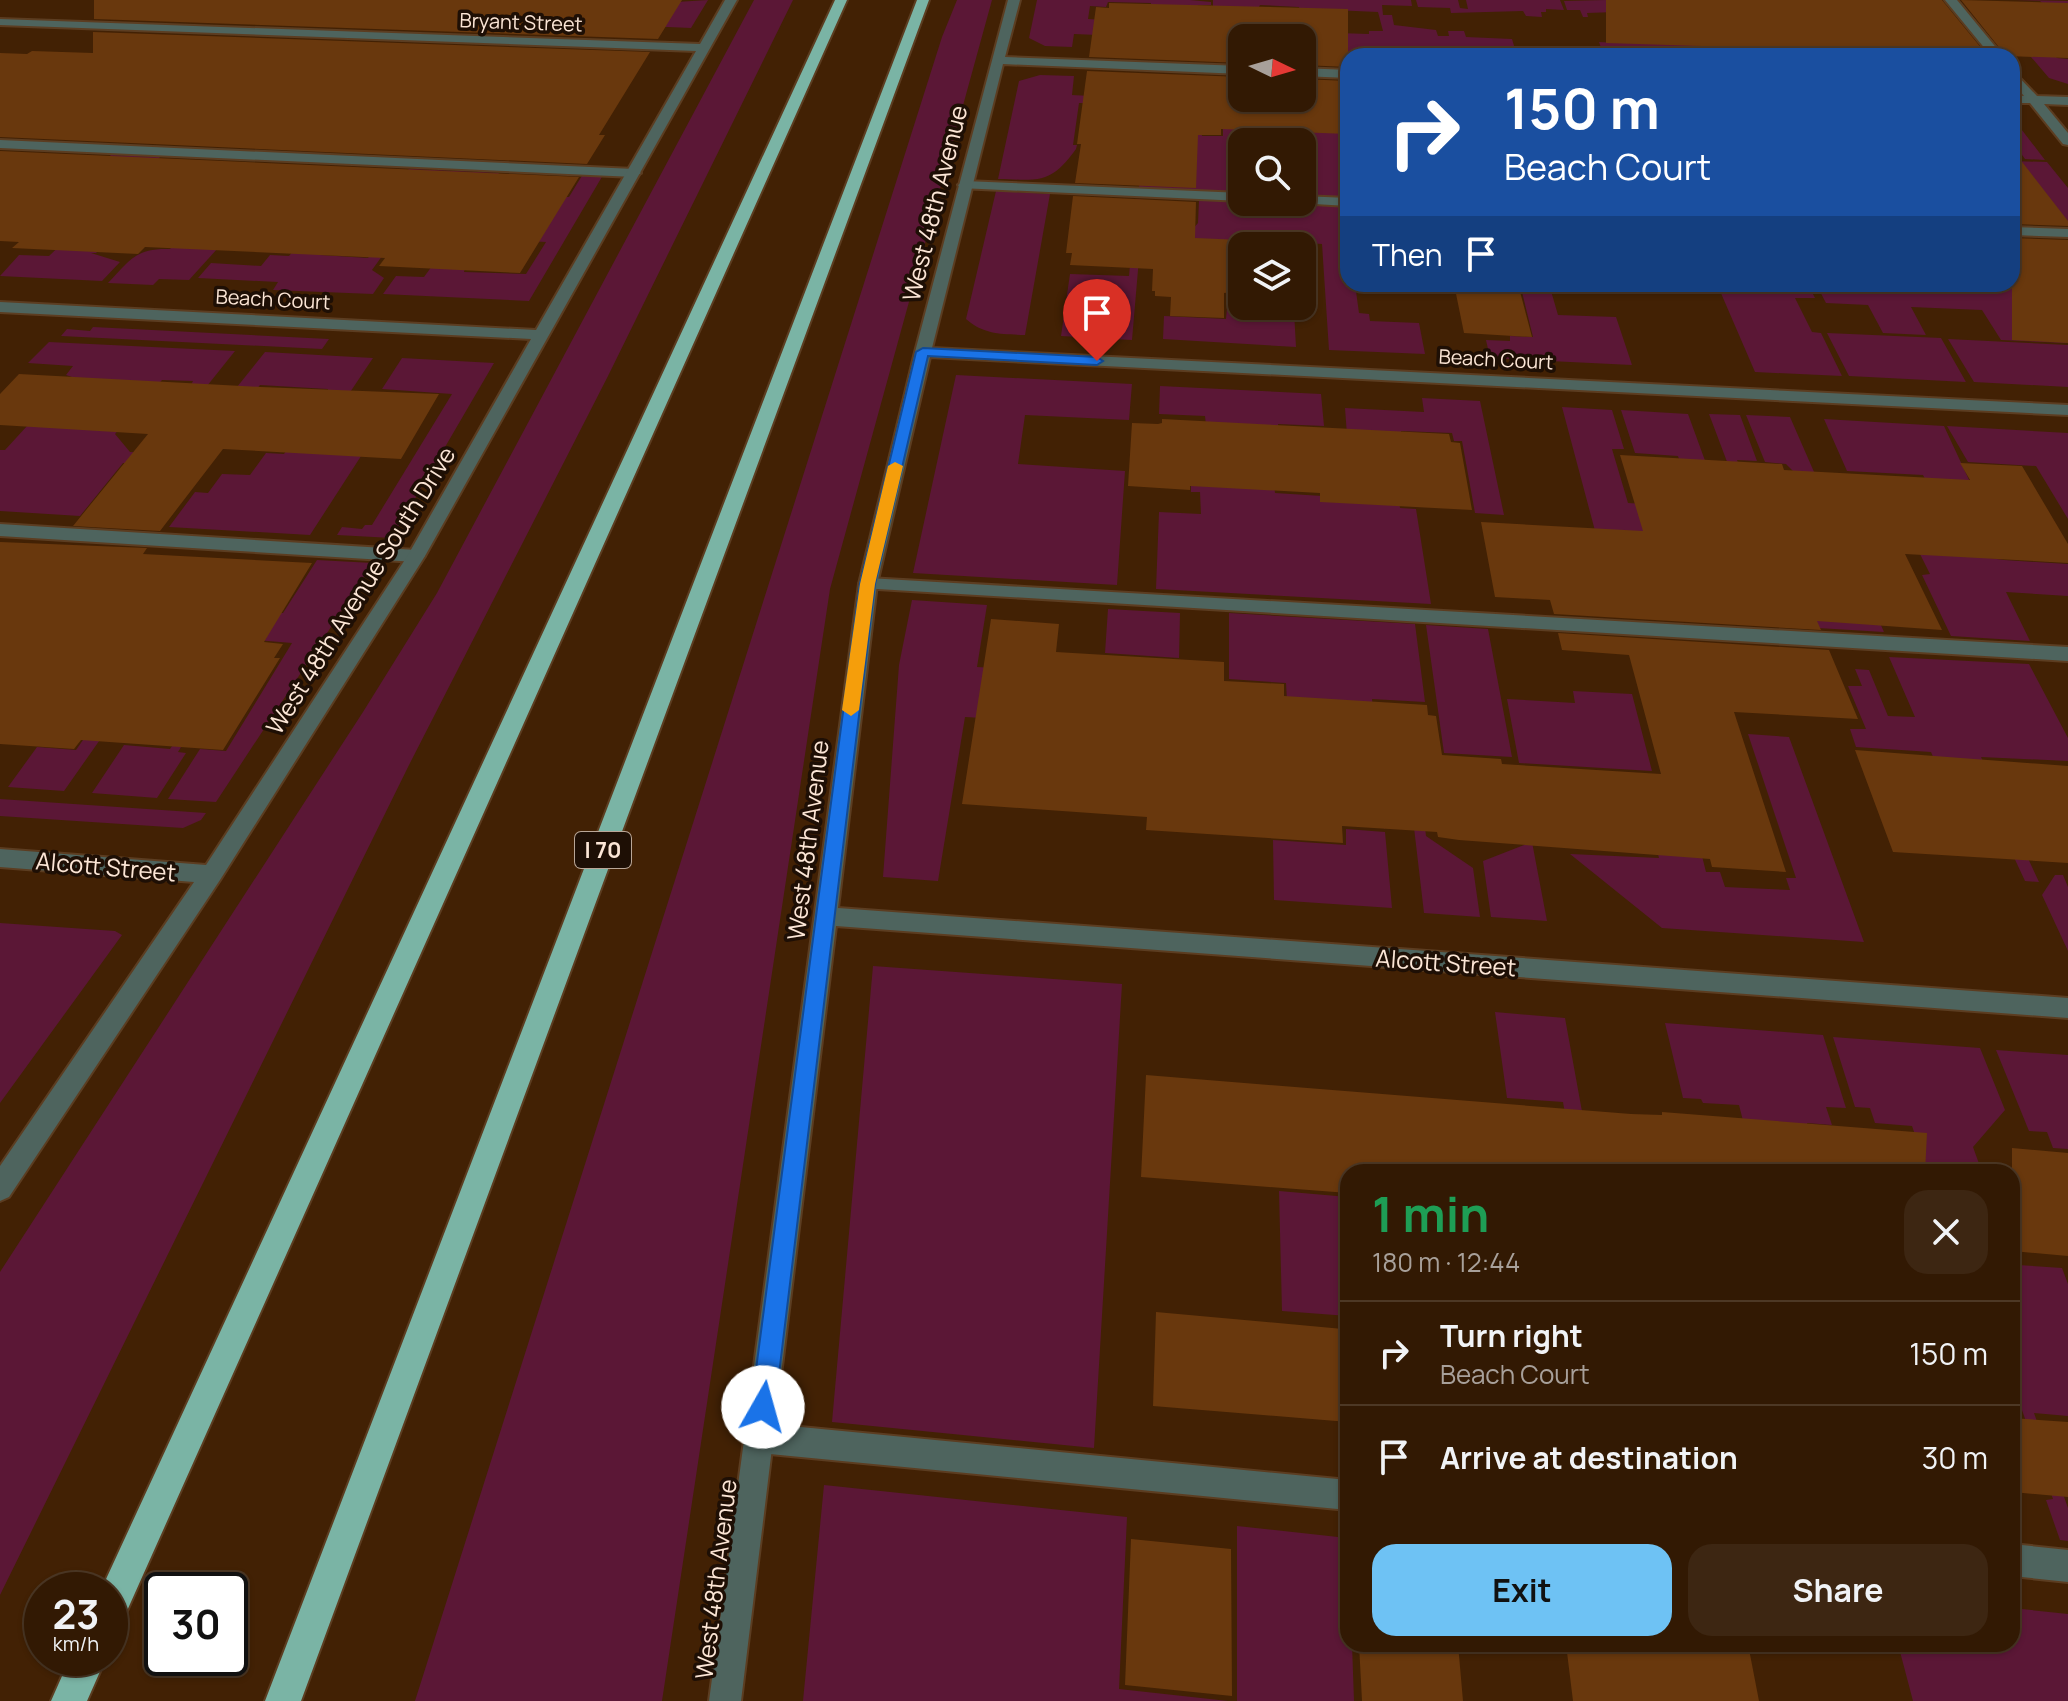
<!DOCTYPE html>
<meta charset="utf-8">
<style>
:root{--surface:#321903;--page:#3d2612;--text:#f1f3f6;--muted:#a8a09a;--line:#4d3825;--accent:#6ec2f4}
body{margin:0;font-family:Manrope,sans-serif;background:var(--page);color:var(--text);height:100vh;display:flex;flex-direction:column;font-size:30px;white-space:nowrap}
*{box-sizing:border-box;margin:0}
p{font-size:26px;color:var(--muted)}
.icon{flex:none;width:44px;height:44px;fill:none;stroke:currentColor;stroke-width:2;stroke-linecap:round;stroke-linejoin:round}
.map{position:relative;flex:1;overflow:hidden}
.panel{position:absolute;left:1340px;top:1164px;width:680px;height:488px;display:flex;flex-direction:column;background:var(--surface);border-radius:24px;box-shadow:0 2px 6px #0004,0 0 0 2px var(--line)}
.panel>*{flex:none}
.top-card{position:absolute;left:1340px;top:48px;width:680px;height:244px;border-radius:24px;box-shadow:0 2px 6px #0004,0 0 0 2px var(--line);background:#1a4fa0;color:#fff;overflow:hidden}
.needle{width:52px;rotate:95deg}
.fabs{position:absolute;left:1228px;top:24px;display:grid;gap:16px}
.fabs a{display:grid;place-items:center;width:88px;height:88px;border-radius:16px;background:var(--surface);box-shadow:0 2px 6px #0004,0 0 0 2px var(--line);font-size:40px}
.speed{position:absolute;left:24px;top:1572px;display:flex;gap:16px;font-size:40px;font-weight:700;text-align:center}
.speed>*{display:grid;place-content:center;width:104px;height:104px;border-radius:50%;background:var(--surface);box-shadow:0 2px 6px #0004,0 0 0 2px var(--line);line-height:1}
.speed small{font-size:20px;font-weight:400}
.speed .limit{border:4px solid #111;border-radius:12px;background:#fff;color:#111}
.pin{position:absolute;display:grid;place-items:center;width:68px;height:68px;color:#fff;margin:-82px -34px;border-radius:50% 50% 50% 0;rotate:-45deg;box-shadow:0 0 8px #0007}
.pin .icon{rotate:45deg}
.me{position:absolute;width:88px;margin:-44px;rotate:7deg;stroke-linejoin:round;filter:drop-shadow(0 0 6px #0008)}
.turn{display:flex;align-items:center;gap:28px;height:168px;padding:0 32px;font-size:36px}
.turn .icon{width:104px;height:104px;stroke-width:2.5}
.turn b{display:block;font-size:56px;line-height:68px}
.then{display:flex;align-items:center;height:76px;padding:0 32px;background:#0003;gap:16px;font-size:30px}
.round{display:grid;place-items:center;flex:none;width:84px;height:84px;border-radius:24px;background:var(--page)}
.headline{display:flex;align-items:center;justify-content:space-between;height:136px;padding:0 32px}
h1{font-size:48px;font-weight:700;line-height:60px;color:#1e9e55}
.primary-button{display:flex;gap:16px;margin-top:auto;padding:16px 32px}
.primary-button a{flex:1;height:92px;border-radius:24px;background:var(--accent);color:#111;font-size:32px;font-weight:700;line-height:92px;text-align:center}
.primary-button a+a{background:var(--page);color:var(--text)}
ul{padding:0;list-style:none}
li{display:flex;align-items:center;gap:24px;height:104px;padding:0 32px;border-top:2px solid var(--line)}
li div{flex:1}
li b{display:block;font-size:30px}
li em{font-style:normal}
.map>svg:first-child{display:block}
</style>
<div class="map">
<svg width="2068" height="1701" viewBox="0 0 2068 1701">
<rect width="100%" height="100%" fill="#422104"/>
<!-- green -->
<path fill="#5b1736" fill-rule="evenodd" d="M708,0L691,28L644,26L676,2Z
M754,0H793L608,376L409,765L0,1595V1272L363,712L437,593Z
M957,0H992L830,589L662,1701H415L942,37Z
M1037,0H1190L1211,2V5H1198L1197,10L1150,27L1151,3L1108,2L1106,7L1090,6L1088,19L1104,20L1121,36L1074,34L1072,47L1045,46L1029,38Z
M1213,0H1411L1412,6L1382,5L1383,15H1392L1394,25L1436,30L1438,36H1449L1448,31H1464L1466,37L1512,39L1517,56H1348L1302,38L1299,7L1260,5L1242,38L1213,6ZM1310,9L1378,12L1383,31H1369V34L1337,33Z
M1416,0H1458L1460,8L1468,9L1466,0H1560L1564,10L1546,9V12H1541L1542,17L1526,16L1523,11L1451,13L1450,8L1418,7Z
M1606,0L1680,3L1713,0L1718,47L1754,52L1756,56H1604L1599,42L1617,43L1615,12L1587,13L1588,17H1583L1580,10H1567L1564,1Z
M2015,0L2068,1V38L2042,42L2057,58L2068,59V84L2049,78L1990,9L2049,10L2040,1Z
M1040,75L1074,76L1072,95L1109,97L1108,104L1079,103L1073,145H1077L1076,149C1050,185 1039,180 998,179L1019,81Z
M1147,79L1201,130L1202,136H1223V107L1251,108L1252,132L1306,134L1302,98L1340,111L1344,146H1347L1348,152V197L1302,195V142H1242V192L1139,188Z
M2012,119L2015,121L2045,160L2025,159L2012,141Z
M111,155L160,157L139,178L169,180L96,253H91L120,262L102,281L0,276L19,255L49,256L113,195L87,177Z
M2012,161L2047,162L2068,188V226Z
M409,169L499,173L482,197H569L583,174L603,175L529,301L383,294L396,276L424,277L432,266L465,268L464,272L526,274L546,242L398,234L372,270L384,278L373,294L273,290L278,282L198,278L211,263L261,266L270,255L289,256L312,228L320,255L368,258L386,234L401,178Z
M996,191L1050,194L1025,335C1002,334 984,335 966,319Z
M1136,199L1144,200L1132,340L1061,336L1070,274L1129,276Z
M1199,200L1348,207V284H1355L1359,313L1369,314L1370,321L1419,323L1425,354L1329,350L1322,244L1291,242L1290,232H1275L1276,243L1251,242V246H1242L1236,292H1242V306H1281L1282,311H1294L1296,347L1163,339L1164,316L1226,319L1230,274L1171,254L1198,223Z
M247,216L189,280L159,279L153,285L108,283C131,259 136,248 170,249L193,224Z
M1503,284H1549L1558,315L1616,317L1632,365L1490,358L1486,340L1510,341V336L1533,337L1522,292Z
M1717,284H1808L1815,298H1795L1812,332L1821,333L1842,376L1755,372Z
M1816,284H2012L2068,321V343L2001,340L1982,310L1911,307L1926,335L1883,333L1868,305L1826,303Z
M93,327L329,339L322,349L61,336L67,329L90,331Z
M1827,333L1941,338L1966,382L1849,376Z
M1948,339L2068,345V387L1974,382Z
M49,342L235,351L207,386L191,385L193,381L162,380L115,434L130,452L152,453L143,464L123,463L80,516L0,511V450H5L72,377L66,375L73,366L28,363Z
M265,352L373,358L324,431L328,389L260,385L244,405L237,387Z
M402,358L494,363L392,538L337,535L342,527L362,529L365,525H372L452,394L382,389Z
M956,375L1132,384L1129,420L1025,415L1018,464L1125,471L1117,585L913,573Z
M1160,386L1321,394L1324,426L1278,424V431L1206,425L1205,416L1159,414Z
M1422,398L1480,401L1504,515L1475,513L1462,441H1454L1452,433L1401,431L1402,438L1347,435L1345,408L1424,412Z
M1562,407L1612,410L1624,449H1612L1628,503L1695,507L1678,456L1635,453L1621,410L1688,414L1765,625L1618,617Z
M1709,414L1740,415L1757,461L1737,460L1740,468L1729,467Z
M1746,415L1790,417L1884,632L1818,628L1794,565L1793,471L1786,464L1765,462Z
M1824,419L1944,426L1970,482L1958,543L1923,475L1847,471Z
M1947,426L2068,433V519L2036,466L1968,462Z
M299,432L374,436L310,535L169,527L195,492L208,493L222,474L250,475L266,453L284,454Z
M1390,439L1400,508L1416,509L1431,604L1156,589L1159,512L1201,514L1200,492H1191V482L1274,485L1275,493L1338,497Z
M1917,548L2004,560L2068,564V596L2006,592L2030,641L1951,636L1922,575L1930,574Z
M317,560L373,563L216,802L168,799L200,749L226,751L292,643L256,640L242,610L283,613Z
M912,600L987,605L977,667L1025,670L1019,720L965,717L938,881L883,877L899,665Z
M1108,609L1180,613L1179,658L1105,653Z
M1229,613L1415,624L1425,702L1372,699L1385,829L1289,736L1286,683L1229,679Z
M1426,625L1488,629L1512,757L1444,753Z
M1889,657L2029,664L2068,738V761L1981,757L2039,882L2025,881L1983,791L1947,789L1931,752L1856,747L1850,729H1866L1848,686H1862L1855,669L1869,670L1888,716L1915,717Z
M121,686L137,687L64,791L8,787L37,747L76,750Z
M1573,691L1632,694L1652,771L1519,763L1507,699L1575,703Z
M1748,734L1789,737L1864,942L1662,928L1570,854L1659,858L1657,850L1701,852L1706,872H1720L1725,887L1790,890L1786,878H1796Z
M177,739H186L178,752L186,753L157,798L92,793L124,745L170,749Z
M0,799L206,813L201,820L183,828L0,816Z
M1411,802L1422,803L1426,836L1473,868L1480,917L1424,913Z
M1346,829L1385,832L1392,908L1274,900L1273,840L1346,845Z
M1532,842L1547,921L1491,917L1483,861Z
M2055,875H2063L2068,887V951L2042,895Z
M0,923L115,931L122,935L0,1103Z
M873,966L1122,984L1094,1448L832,1422Z
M1495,1012L1565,1018L1593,1172H1575L1563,1102L1507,1098Z
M1665,1023L1823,1035L1846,1108L1826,1107L1832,1125L1807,1123L1821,1172H1756L1739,1105L1703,1103L1701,1099L1683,1098Z
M1833,1037L1980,1048L2005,1110L1973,1147L1982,1172H1928L1912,1126L1875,1123L1870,1108L1855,1107Z
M1996,1050L2068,1055V1149L2053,1148L2047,1132L2029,1131Z
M1279,1191L1348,1197V1316L1282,1311Z
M2012,1250L2018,1265L2062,1268L2068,1284V1416L2034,1413L2068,1508V1541L2060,1540L2046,1500L2053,1499L2015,1390H2012Z
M824,1485L1127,1517L1119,1689L1228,1701H803Z
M1237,1526L1347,1538L1348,1644H1352L1354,1701H1237Z
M2012,1608L2068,1614V1701H1913L1898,1644H2012Z"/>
<!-- building -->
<path fill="#69380d" d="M94,0H682L658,39L94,19Z
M1606,0H1942L1987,55L1606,43Z
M1961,0L2068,3V58L2006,56Z
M1109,3L1348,9V67L1302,65V38H1242V63L1089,57L1096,7L1109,8Z
M93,32L650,52L599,135H605L587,164L0,137V53L27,54L32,51L93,53Z
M1087,71L1242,77V98H1302V79L1348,81V134L1221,129V135H1198L1196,188L1075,183L1081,144H1077Z
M2012,149L2068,221V226L2012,224Z
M0,151L579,177L520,273L379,266L385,258L145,247L138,254L12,248L19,242L0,241Z
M1073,196L1196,202L1195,238L1242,240V291L1224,293V318L1170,316L1171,297L1155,296V291H1152L1153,269L1070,265L1072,253H1066Z
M2012,238L2068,240V343L2012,340Z
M1454,284H1518L1532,337L1464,333Z
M19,374L261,387L439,394L401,459L223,449L160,531L73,526L148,434L0,425V394Z
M1162,419L1449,434L1451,442L1460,443L1472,510L1320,502V493L1190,486V490L1128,486L1132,423L1158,424L1162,423Z
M1620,455L1782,464L1784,470L1970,480L1960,463L2022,466L2068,544V563L1905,554L1942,630L1817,621L1821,630L1554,614L1550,600L1495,597L1481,522L1643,531Z
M0,542L147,548L143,554L312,563L264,642L283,644L274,658H280L223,750L81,740L74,749L0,744Z
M991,619L1059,624L1056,652L1224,662V681L1284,684V696L1427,705L1428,715L1436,716L1442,755L1501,759L1502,764L1661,774L1629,655L1562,650L1558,633L1829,650L1858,719L1734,712L1786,872L1712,867L1710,859L1459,840L1438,837L1437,832L1342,826L1343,843L1146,830L1147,817L962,804Z
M1855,750L2068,766V863L1893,852Z
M1146,1075L1631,1114L1662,1115V1112L1927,1133L1925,1172H1348V1193L1141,1177Z
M2012,1148L2068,1153V1256L2012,1251Z
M1156,1312L1343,1329L1348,1422L1153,1406Z
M2012,1418L2068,1422V1497L2012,1492Z
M1131,1539L1231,1549L1232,1696L1125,1685Z
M1359,1644H1458L1463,1701H1362Z
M1566,1644H1748L1759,1701H1573Z"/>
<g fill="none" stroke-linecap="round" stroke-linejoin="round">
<!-- service casing -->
<g stroke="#5c3d21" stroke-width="4">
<path id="service" d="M0,140L634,169L641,173L634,177L0,148Z
M965,181L1242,193V201L960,188L958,185Z
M1302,196L1348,198V206L1297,203L1302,202Z
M2012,227L2068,229V237L2012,235Z
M0,524L416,550L425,556L416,562L0,536Z
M868,578L2068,647V661L861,588L859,584L861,580Z
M759,1423L1348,1480V1510L759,1453L749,1448L744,1438L749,1428Z
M2012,1544L2068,1550V1582L2012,1576Z"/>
</g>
<!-- minor casing -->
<g stroke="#5c3d21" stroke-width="4">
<path id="minor" d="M725,0H737L425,556L220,880L9,1197L0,1201V1166L194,882L0,867V849L206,865L408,555L531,339L0,312V302L536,330L696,51L0,25V19L700,44Z
M1008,0H1020L1005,57L1242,66V74L1003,64L932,348L2068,405V415L930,357L877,584L838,908L2068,998V1018L836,926L741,1701H709L859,584L915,352Z
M1945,0H1957L2003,56H1991Z
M1302,68L1348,70V78L1302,76Z
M2012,70L2037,96L2068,97V105L2044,104L2068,133V145L2063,144L2030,103H2012V95L2024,96L2012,82Z"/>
</g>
<!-- motorway casing -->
<g stroke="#5c3d21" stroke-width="4">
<path id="motorway" d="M835,0H847L122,1622L110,1627V1590H101Z
M917,0H929L301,1701H265Z
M70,1658H106L87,1701H51Z"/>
</g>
<!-- service -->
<use href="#service" fill="#4e645e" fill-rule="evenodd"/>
<!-- minor -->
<use href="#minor" fill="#4e645e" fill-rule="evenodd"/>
<!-- motorway -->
<use href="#motorway" fill="#7ab4a5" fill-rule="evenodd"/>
</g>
<!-- route -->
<path fill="#1a73e8" stroke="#114b97" stroke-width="2" d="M923,348L1097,357L1103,361L1097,365L928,356L875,584L775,1407L771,1416L763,1419L754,1416L751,1407L860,584L916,352Z"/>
<!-- slow -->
<path fill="#f59e0b" d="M895,462L903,466L875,584L859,710L851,716L842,710L860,584L888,466Z"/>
<g text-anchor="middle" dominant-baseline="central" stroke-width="7" stroke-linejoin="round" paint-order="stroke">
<!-- far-street labels -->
<g font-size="20" fill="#fce6d6" stroke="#1e0f05">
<text transform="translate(521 22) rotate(2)">Bryant Street</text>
<text transform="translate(273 299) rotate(3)">Beach Court</text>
<text transform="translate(1496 359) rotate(3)">Beach Court</text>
</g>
<!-- shield labels -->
<rect fill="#1e0f05" stroke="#b9a697" stroke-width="2" x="575" y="832" width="56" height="36" rx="6"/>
<g font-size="22" font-weight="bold" fill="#fce6d6">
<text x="603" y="850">I 70</text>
</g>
<!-- street labels -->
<g font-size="24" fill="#fce6d6" stroke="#1e0f05">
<text transform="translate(934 203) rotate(-76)">West 48th Avenue</text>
<text transform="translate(360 590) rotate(-58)">West 48th Avenue South Drive</text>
<text transform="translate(807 840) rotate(-83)">West 48th Avenue</text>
<text transform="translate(106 866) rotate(5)">Alcott Street</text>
<text transform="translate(1446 962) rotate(4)">Alcott Street</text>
<text transform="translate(715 1579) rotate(-83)">West 48th Avenue</text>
</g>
</g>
</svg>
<div class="fabs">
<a><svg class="needle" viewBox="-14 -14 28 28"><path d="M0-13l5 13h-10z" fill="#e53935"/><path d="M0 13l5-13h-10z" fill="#a8a09a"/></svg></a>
<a><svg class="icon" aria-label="search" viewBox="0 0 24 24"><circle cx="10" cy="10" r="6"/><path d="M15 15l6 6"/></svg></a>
<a><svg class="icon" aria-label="layers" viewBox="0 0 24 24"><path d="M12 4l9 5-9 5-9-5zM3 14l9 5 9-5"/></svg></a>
</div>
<div class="speed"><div>23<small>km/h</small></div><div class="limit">30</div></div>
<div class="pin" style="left:1097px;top:361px;background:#d93025"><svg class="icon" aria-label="arrive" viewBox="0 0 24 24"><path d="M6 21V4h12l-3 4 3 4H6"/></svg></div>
<svg class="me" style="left:763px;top:1407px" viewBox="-20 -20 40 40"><circle r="19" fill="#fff"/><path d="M0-13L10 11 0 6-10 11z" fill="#1a73e8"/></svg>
<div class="top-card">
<div class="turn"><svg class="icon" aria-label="right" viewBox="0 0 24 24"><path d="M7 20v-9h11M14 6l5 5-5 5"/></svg><div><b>150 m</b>Beach Court</div></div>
<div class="then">Then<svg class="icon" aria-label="arrive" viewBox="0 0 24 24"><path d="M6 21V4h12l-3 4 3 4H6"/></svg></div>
</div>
<section class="panel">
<div class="headline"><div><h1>1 min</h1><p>180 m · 12:44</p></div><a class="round"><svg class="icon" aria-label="close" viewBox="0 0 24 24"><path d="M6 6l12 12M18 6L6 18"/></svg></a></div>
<ul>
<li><svg class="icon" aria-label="right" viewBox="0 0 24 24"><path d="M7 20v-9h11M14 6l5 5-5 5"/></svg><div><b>Turn right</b><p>Beach Court</p></div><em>150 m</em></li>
<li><svg class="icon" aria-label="arrive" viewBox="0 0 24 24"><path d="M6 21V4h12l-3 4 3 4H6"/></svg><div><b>Arrive at destination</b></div><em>30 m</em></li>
</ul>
<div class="primary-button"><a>Exit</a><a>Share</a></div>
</section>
</div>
